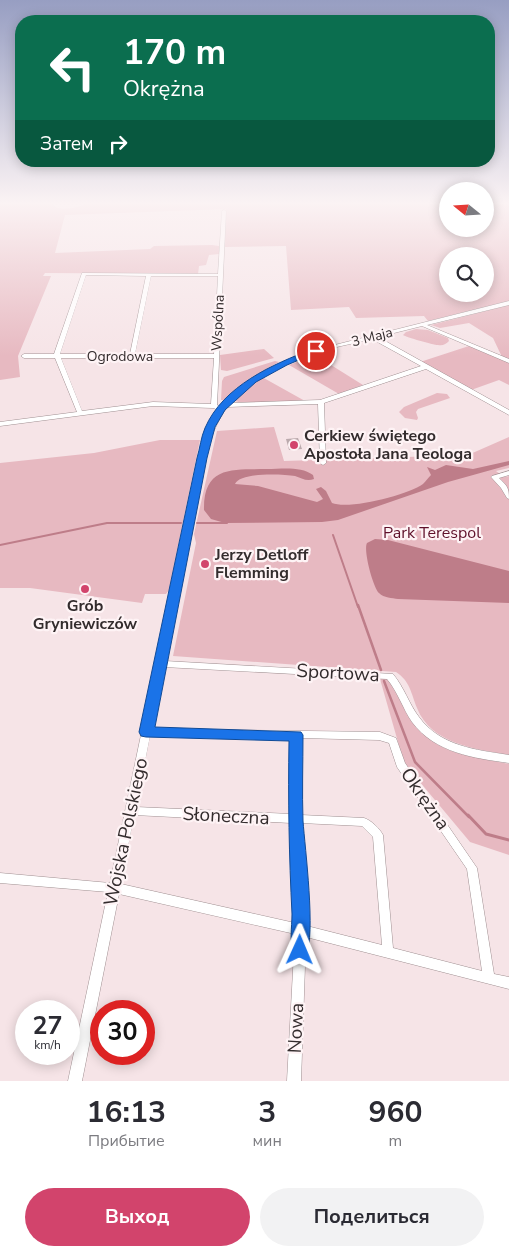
<!DOCTYPE html>
<html lang="ru">
<meta charset="utf-8">
<style>
:root{--surface:#fff;--page:#f2f2f3;--text:#2b2b33;--muted:#7c7c81;--accent:#d2446c}
body{margin:0;font-family:"Nunito Sans",sans-serif;background:var(--page);color:var(--text);height:100vh;display:flex;flex-direction:column;font-size:19px;white-space:nowrap}
*{box-sizing:border-box;margin:0}
p{font-size:16px;color:var(--muted)}
.icon{flex:none;width:28px;height:28px;fill:none;stroke:currentColor;stroke-width:2;stroke-linecap:round;stroke-linejoin:round}
.map{position:relative;height:1081px;overflow:hidden}
.drawer{display:flex;flex-direction:column;background:var(--surface);flex:1}
.drawer>*{flex:none}
.hud{position:absolute;left:15px;top:15px;width:480px;height:152px;border-radius:20px;box-shadow:0 2px 12px #0003;background:#0b6e4f;color:#fff;overflow:hidden}
.needle{width:32px;rotate:288deg}
.fabs{position:absolute;left:439px;top:182px;display:grid;gap:10px}
.fabs a{display:grid;place-items:center;width:55px;height:55px;border-radius:50%;background:var(--surface);box-shadow:0 2px 12px #0003;font-size:25px}
.speed{position:absolute;left:15px;top:1000px;display:flex;gap:10px;font-size:25px;font-weight:700;text-align:center}
.speed>*{display:grid;place-content:center;width:65px;height:65px;border-radius:50%;background:var(--surface);box-shadow:0 2px 12px #0003;line-height:1}
.speed small{font-size:12px;font-weight:400}
.speed .limit{border:8px solid #d22;background:#fff;color:#111}
.pin{position:absolute;display:grid;place-items:center;width:42px;height:42px;color:#fff;margin:-21px;border:2px solid #fff;border-radius:50%;box-shadow:0 1px 5px #0007}
.me{position:absolute;width:55px;margin:-28px;rotate:1deg;stroke-linejoin:round;filter:drop-shadow(0 0 4px #0008)}
.turn{display:flex;align-items:center;gap:18px;height:105px;padding:0 25px;font-size:22px}
.turn .icon{width:65px;height:65px;stroke-width:2.5}
.turn b{display:block;font-size:35px;line-height:42px}
.then{display:flex;align-items:center;height:48px;padding:0 25px;background:#0003;gap:10px;font-size:19px}
.eta{display:flex;justify-content:space-evenly;align-items:center;height:85px;text-align:center}
.eta b{font-size:30px;font-weight:700;line-height:35px}
.action{display:flex;gap:10px;margin-top:auto;padding:10px 25px}
.action a{flex:1;height:58px;border-radius:30px;background:var(--accent);color:#fff;font-size:20px;font-weight:700;line-height:58px;text-align:center}
.action a+a{background:var(--page);color:var(--text)}
.map>svg:first-child{display:block}
</style>
<div class="map">
<svg width="509" height="1081" viewBox="0 0 509 1081">
<rect width="100%" height="100%" fill="#f6e4e7"/>
<!-- green -->
<path fill="#e7b9c1" fill-rule="evenodd" d="M0,204H52C61,213 76,207 87,204H447L448,229H485V204H509V301L428,321L424,316L356,318L349,307L291,310L286,246L225,247L226,209L65,215L55,253L150,249L154,246L212,245L219,246V254L209,255L206,265L199,266L198,274L45,273L43,276H51L18,356L20,377L0,380ZM448,256H485V294H448Z
M509,305V360L502,357L493,338L469,323L440,328L431,325Z
M416,329L428,330L448,338L449,341C446,344 443,346 438,345C433,345 406,337 403,335L406,332Z
M469,346L509,363V385L499,380L471,390L420,362Z
M264,349L274,358L227,371L221,370L220,355Z
M315,355L363,385L339,394L289,365Z
M275,361L279,362L249,379L224,400H221L222,381L224,377Z
M262,377L305,401L242,403L235,401L240,394Z
M437,393L447,394L450,398L418,409L416,412L418,418L417,420L405,418L399,412L404,407Z
M274,427L284,461L468,455L509,437V468L496,471L504,477L509,476V755C476,749 431,744 417,708C411,693 410,681 396,672L173,656L196,543L194,534L217,431Z
M160,440H200L169,590L166,594H145L142,603L30,588H0V463L94,453Z
M385,678L390,680C401,696 416,725 429,738C446,755 486,759 509,764V855L470,842L404,763L380,679Z"/>
<!-- water -->
<path fill="#be7d89" d="M509,461V465L448,482L338,520L322,522L225,523L211,519L204,510C203,464 235,470 267,469C282,469 301,466 313,475L314,479C307,482 301,478 295,476C282,474 240,472 235,484L258,486L317,502L323,499L316,489L321,487L326,491L332,503C349,510 408,495 423,484C426,481 428,478 431,475L427,467L435,470L446,465L473,469Z
M375,539L388,540L509,571V603L398,599C392,598 384,598 379,593C373,587 363,550 367,543Z"/>
<g fill="none" stroke-linecap="round" stroke-linejoin="round">
<!-- stream-far2 -->
<path stroke="#be7d89" stroke-width="2" d="M197,523H227
M333,535L358,607
M0,545L107,523H181"/>
<!-- stream-far1 -->
<path stroke="#be7d89" stroke-width="2.5" d="M358,605L381,670
M384,681L415,762L469,817"/>
<!-- stream -->
<path stroke="#be7d89" stroke-width="3" d="M468,815L486,834L509,840"/>
</g>
<!-- building -->
<path fill="#bbaaad" d="M298,438L302,449L289,450L286,439Z"/>
<g fill="none" stroke-linecap="round" stroke-linejoin="round">
<!-- minor casing -->
<g stroke="#a09092" stroke-width="1">
<path id="minor" d="M224,210L226,211L217,405L221,407L222,404L236,390L250,379L265,370L303,353L509,301V305L427,325L509,359V363L422,326L378,337L509,410V415L426,369L324,403L326,463L323,465L320,463L318,404L227,407C216,423 210,439 205,458L165,661L393,674C404,687 409,704 419,717C440,746 476,750 509,755V763C474,758 435,753 412,722C403,709 398,692 387,679L164,667L152,729L380,732L396,738L405,763L477,868L494,974L509,977V989L306,937L301,1081H287L295,934L119,894L82,1081H68L108,892L0,883V873L110,883L199,458C203,441 209,425 219,410L213,408L153,406L0,426V422L77,412L55,358H24L21,356L24,354H54L82,273L218,274L222,211ZM86,275L146,276L130,354H60ZM151,276H218L214,354H135ZM372,339L421,366L320,400L230,403C250,382 280,363 308,355C329,348 351,344 372,339ZM61,358H214L211,404L153,402L82,411ZM150,736L291,738V814L136,807ZM301,738L379,740L389,743L397,767L467,869L482,971L393,948L383,835C380,829 371,820 364,818L301,815ZM134,815L291,823L295,923L121,884ZM301,823L362,826L373,837L382,945L307,926Z
M509,471V475L499,478C507,486 509,487 509,499L507,498L501,488L491,477L492,476Z"/>
</g>
<!-- minor -->
<use href="#minor" fill="#fff" fill-rule="evenodd"/>
</g>
<!-- sky -->
<linearGradient id="sky" x2="0" y2="1"><stop stop-color="#979ec2"/><stop offset="0.57" stop-color="#fbf3f4"/><stop offset="1" stop-color="#fbf3f4" stop-opacity="0"/></linearGradient>
<rect width="509" height="356" fill="url(#sky)"/>
<!-- route -->
<path fill="#1a73e8" stroke="#114b97" d="M313,349L320,351L287,365L256,382L225,410L215,427L207,458L155,727L301,732L303,735C303,764 302,792 303,821C305,848 316,935 306,955L300,958L294,955C289,944 292,927 292,914C289,856 288,799 289,741L146,737L141,736L139,732L197,458C200,448 201,437 205,428C223,386 273,364 313,349Z"/>
<!-- markers -->
<g fill="#d2446c" stroke="#fef3f5" stroke-width="2">
<circle cx="294" cy="445" r="5"/>
<circle cx="205" cy="564" r="5"/>
<circle cx="85" cy="589" r="5"/>
</g>
<g text-anchor="middle" dominant-baseline="central" stroke-width="4.5" stroke-linejoin="round" paint-order="stroke">
<!-- far-street labels -->
<g font-size="14" fill="#332c2d" stroke="#fef3f5">
<text transform="translate(218 323) rotate(-87)">Wspólna</text>
<text transform="translate(372 337) rotate(-14)">3 Maja</text>
<text x="120" y="356">Ogrodowa</text>
</g>
<!-- poi labels -->
<g font-size="16" font-weight="bold" fill="#332c2d" stroke="#fef3f5" text-anchor="start">
<text x="304" y="436">Cerkiew świętego<tspan x="304" dy="18">Apostoła Jana Teologa</tspan></text>
<text x="215" y="555">Jerzy Detloff<tspan x="215" dy="18">Flemming</tspan></text>
<text x="85" y="606" text-anchor="middle">Grób<tspan x="85" dy="18">Gryniewiczów</tspan></text>
</g>
<!-- park labels -->
<g font-size="16" fill="#5f102a" stroke="#fef3f5">
<text x="432" y="533">Park Terespol</text>
</g>
<!-- near-street labels -->
<g font-size="19" fill="#332c2d" stroke="#fef3f5">
<text transform="translate(338 673) rotate(3)">Sportowa</text>
<text transform="translate(425 799) rotate(55)">Okrężna</text>
<text transform="translate(226 816) rotate(3)">Słoneczna</text>
<text transform="translate(126 832) rotate(-78)">Wojska Polskiego</text>
<text transform="translate(296 1028) rotate(-87)">Nowa</text>
</g>
</g>
</svg>
<div class="fabs">
<a><svg class="needle" viewBox="-14 -14 28 28"><path d="M0-13l5 13h-10z" fill="#e53935"/><path d="M0 13l5-13h-10z" fill="#7c7c81"/></svg></a>
<a><svg class="icon" aria-label="search" viewBox="0 0 24 24"><circle cx="10" cy="10" r="6"/><path d="M15 15l6 6"/></svg></a>
</div>
<div class="speed"><div>27<small>km/h</small></div><div class="limit">30</div></div>
<div class="pin" style="left:316px;top:351px;background:#d93025"><svg class="icon" aria-label="arrive" viewBox="0 0 24 24"><path d="M6 21V4h12l-3 4 3 4H6"/></svg></div>
<svg class="me" style="left:300px;top:950px" viewBox="-20 -20 40 40"><path d="M0-17L14 15 0 8-14 15z" fill="#1a73e8" stroke="#fff" stroke-width="4"/></svg>
<div class="hud">
<div class="turn"><svg class="icon" aria-label="left" viewBox="0 0 24 24"><path d="M17 20v-9H6M10 6l-5 5 5 5"/></svg><div><b>170 m</b>Okrężna</div></div>
<div class="then">Затем<svg class="icon" aria-label="right" viewBox="0 0 24 24"><path d="M7 20v-9h11M14 6l5 5-5 5"/></svg></div>
</div>
</div>
<section class="drawer">
<div class="eta">
<div><b>16:13</b><p>Прибытие</p></div>
<div><b>3</b><p>мин</p></div>
<div><b>960</b><p>m</p></div>
</div>
<div class="action"><a>Выход</a><a>Поделиться</a></div>
</section>
